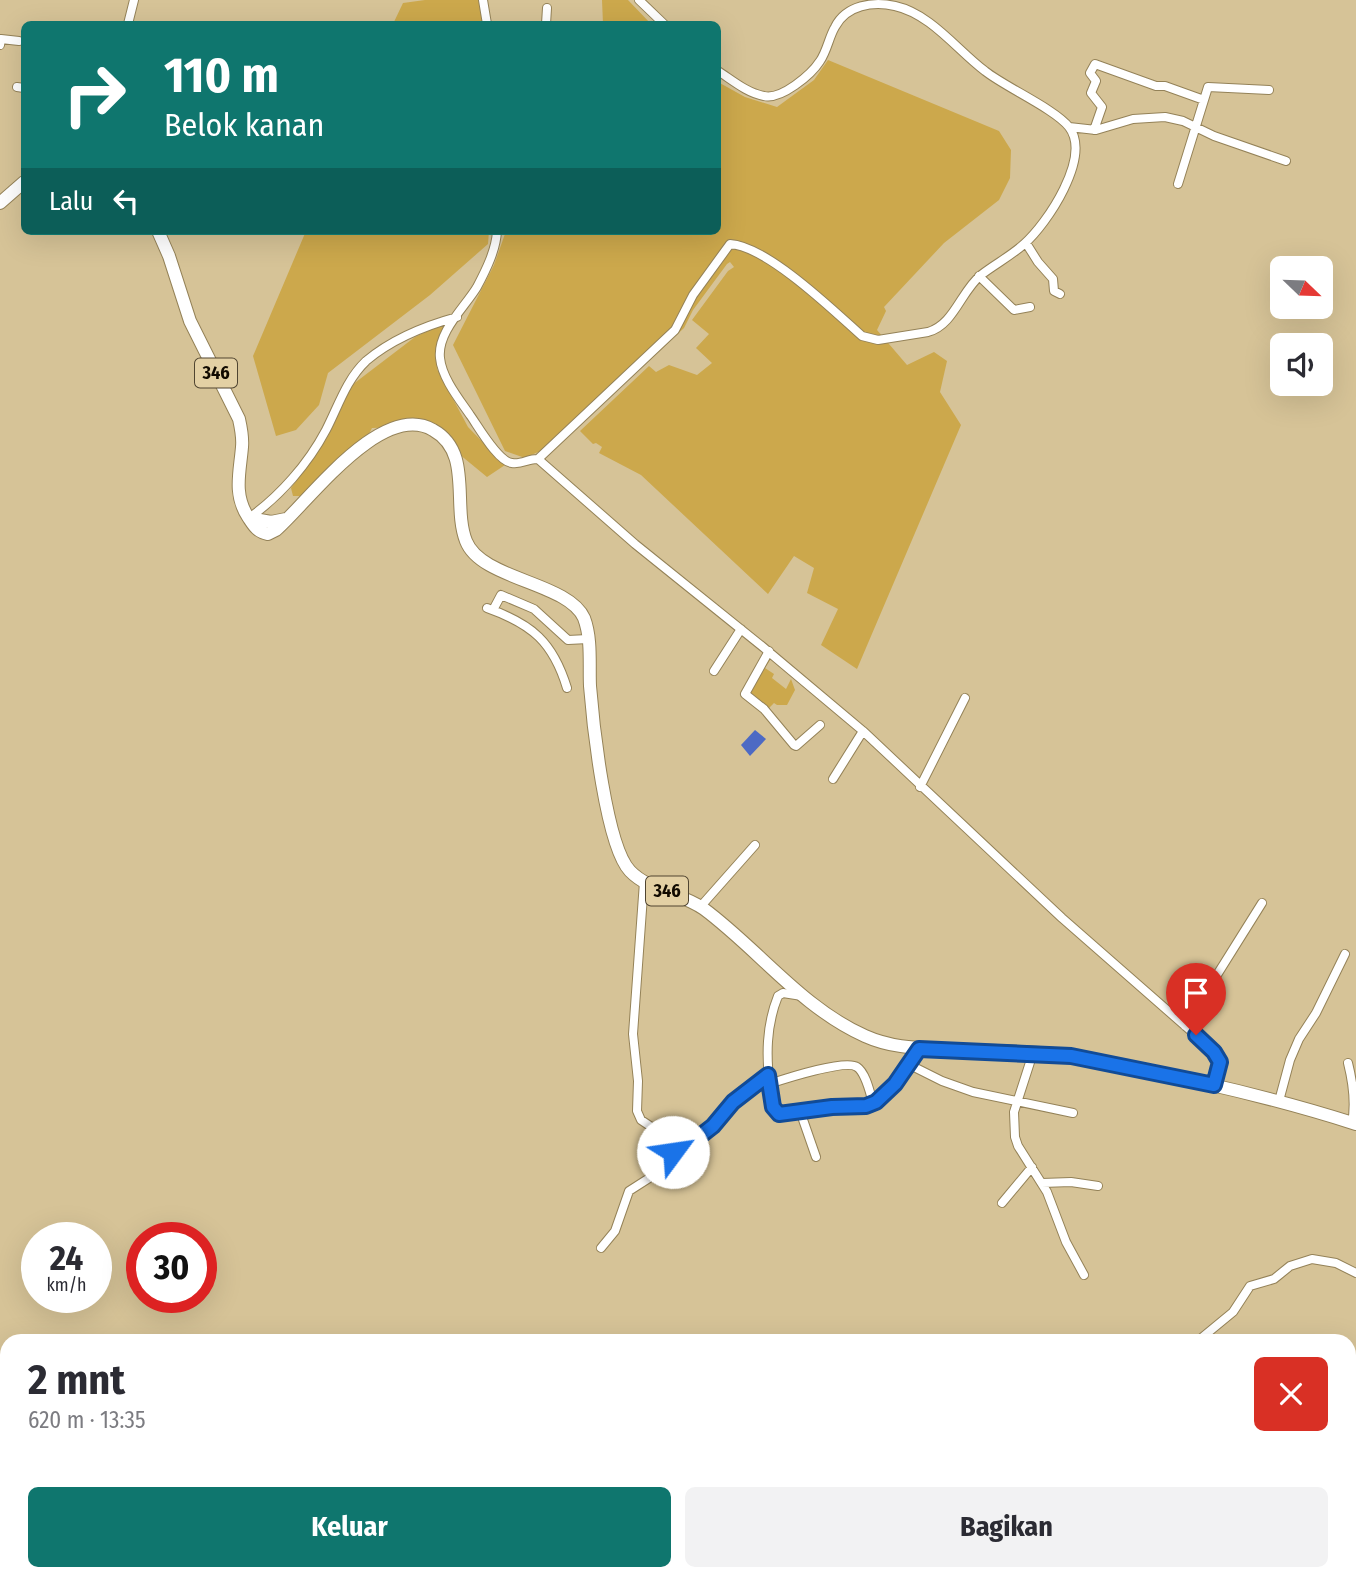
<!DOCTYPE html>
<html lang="id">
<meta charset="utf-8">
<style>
:root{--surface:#fff;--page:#f2f2f3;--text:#2b2b33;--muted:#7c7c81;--accent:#0f766e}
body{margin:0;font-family:"Fira Sans Condensed",sans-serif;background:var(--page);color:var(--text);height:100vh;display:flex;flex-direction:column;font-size:26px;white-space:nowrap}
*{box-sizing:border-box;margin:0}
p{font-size:23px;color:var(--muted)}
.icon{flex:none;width:38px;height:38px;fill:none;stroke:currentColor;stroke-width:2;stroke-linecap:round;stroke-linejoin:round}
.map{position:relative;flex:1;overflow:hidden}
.details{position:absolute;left:0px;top:1334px;width:1356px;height:247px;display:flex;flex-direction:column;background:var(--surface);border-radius:21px 21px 0 0;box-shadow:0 7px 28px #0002}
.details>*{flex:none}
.banner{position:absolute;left:21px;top:21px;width:700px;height:214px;border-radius:10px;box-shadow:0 7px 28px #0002;background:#0f766e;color:#fff;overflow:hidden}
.needle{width:46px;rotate:113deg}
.buttons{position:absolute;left:1270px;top:256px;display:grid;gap:14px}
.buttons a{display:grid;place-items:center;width:63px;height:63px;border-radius:10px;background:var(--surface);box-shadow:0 7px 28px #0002;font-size:35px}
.speed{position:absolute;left:21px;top:1222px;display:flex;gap:14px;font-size:35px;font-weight:700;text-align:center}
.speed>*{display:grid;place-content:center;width:91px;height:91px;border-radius:50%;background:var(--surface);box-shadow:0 7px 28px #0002;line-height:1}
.speed small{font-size:18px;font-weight:400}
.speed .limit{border:10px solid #d22;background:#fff;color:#111}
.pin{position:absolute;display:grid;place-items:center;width:60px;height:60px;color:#fff;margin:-72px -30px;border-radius:50% 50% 50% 0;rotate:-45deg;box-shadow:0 0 7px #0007}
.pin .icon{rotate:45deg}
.me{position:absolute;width:77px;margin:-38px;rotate:59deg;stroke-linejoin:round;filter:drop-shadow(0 0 5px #0008)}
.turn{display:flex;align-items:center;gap:24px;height:147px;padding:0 28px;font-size:32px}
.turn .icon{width:91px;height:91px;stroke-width:2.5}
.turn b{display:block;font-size:49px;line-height:60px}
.then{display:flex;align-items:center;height:66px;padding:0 28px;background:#0003;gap:14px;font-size:26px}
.round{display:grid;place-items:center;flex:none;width:74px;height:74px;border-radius:10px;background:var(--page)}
.summary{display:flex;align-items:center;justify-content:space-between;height:119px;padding:0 28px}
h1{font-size:42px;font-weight:700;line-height:52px}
.action{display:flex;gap:14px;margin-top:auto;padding:14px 28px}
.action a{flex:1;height:80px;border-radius:10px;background:var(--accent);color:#fff;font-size:28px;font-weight:700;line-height:80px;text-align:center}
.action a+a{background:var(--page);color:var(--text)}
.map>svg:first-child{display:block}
</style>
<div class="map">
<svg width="1356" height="1579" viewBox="0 0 1356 1579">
<rect width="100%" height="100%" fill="#d6c397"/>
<!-- green -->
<path fill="#cca84c" d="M425,0H481L483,24H393L403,3Z
M602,0H628L651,24H603Z
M828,60L999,131L1011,150L1010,178L999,200L944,243L884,307L886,311L877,330L907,365L934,352L947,361L940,392L961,425L857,669L821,645L838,609L807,593L814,568L794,556L768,594L641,475L599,453L602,447L596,443L593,444L580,431L649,366L656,372L669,365L697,375L712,363L696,348L709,334L692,320L728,271L734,267L730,262L727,264L693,310L684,328L547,456L538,452L525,458L505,451L453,345L494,265L506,231H718V82L745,97L777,107L814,80Z
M306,231H489L488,244L430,295L328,373L319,405L296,430L276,436L253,356Z
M445,323L436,351L437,369L468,427L505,465L487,477L425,426L372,428L362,447L305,496H293L291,488L327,438L352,385L415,337Z
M769,654L772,657L765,668L774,674L772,678L786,689L791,679L795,690L787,705H777L774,703L767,710L747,694Z"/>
<!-- water -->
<path fill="#4d6ac4" d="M755,730L766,739L750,756L741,745Z"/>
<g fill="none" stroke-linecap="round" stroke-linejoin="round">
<!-- street casing -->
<g stroke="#948258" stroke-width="10">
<path id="street" d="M483,0L487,24
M639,0L664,24
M128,24L134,0
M546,24L547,8
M0,45L1,39L19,41
M17,87L24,88
M1069,127L1096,130L1133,119L1165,117L1183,121L1214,136L1286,161
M1094,130L1102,107L1091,93L1096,81L1090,73L1095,64L1156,86H1165L1204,100
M1178,184L1208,87L1269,90
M497,231C496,250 486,270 477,287C465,307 437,332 440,358C442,378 459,399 470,415C478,426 498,462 512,463C521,465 530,458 538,459L635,544L763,647L863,731L1062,918L1207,1045L1220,1062L1214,1085
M1026,243L1038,262L1053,279L1054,291L1060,294
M979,276L1014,310L1030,307
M538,459L675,330L693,295L730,244C767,246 834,311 862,336L878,340L928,332C954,325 961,291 981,275C995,264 1011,256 1024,244C1047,224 1092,157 1069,127C1055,109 1005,87 985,71C957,50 931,14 895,6C873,1 846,5 835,27C829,37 827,51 820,61C811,75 781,100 764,96C747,93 732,80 718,71
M249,518C280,496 308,464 326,430C338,407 346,380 366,361C392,339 424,326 457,317
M487,608C532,624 553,642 567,688
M493,610L501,595L534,609L568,640L588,639
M769,651L745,694L764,709L794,745L796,746L820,725
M714,671L741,629
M833,779L863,731
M920,787L965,698
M644,882L633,1034L638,1081L637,1111L641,1120L668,1138L673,1152
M701,906L755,845
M802,996L783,993L778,996C766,1026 766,1056 770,1088C771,1097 771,1107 777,1113L832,1107L866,1106L876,1102L896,1084L919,1049
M1185,1026L1262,903
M1033,1053L1014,1112L1015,1137L1018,1146L1047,1192L1066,1242L1084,1275
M1348,1063C1353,1083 1356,1102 1352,1123
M910,1065L942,1081L973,1092L1073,1113
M769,1084C784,1079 846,1059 857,1067C866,1073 870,1093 873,1103
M1279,1101L1290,1060L1299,1039L1316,1013L1345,954
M800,1111L816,1157
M1042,1183L1071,1182L1098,1186
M1002,1203L1032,1167
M601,1248L615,1231L629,1191L654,1175L671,1153L689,1144L713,1126L733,1102L768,1075
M1199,1340L1233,1312L1250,1286L1274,1279L1290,1266L1312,1259L1336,1263L1356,1273
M1356,1416L1351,1430L1355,1440L1353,1470L1356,1474
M0,1537L7,1546
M36,1573C55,1579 75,1576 95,1573
M229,1573L239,1579
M1277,1579L1283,1574L1292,1579"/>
</g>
<!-- primary casing -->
<g stroke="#948258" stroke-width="14">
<path id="primary" d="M0,203L24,182
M158,231L169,256L190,321L239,419C241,428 243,437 242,447C240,472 233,494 248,517C254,526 257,532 268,534L276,530C309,501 382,400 433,430C473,452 452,505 466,541C481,580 568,582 584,618C592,639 589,665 590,686C593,724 606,846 630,871C649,891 682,893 704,909C758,949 802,1008 865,1036C894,1049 922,1048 954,1050C992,1051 1030,1051 1068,1055C1088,1058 1107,1064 1127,1067C1205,1082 1281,1100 1356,1124
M249,518L271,522L286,519"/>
</g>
<!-- street -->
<use href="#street" stroke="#fff" stroke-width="8"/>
<!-- primary -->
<use href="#primary" stroke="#fff" stroke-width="12"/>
</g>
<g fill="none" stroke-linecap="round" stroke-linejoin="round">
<!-- route casing -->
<g stroke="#114b97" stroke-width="18">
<path id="route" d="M673,1152L690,1144L713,1126L733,1102L768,1075L773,1107L779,1114L832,1107L866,1106L876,1102L895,1084L919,1049L1071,1056L1214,1085L1220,1062L1214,1052L1196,1035"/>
</g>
<!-- route -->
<use href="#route" stroke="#1a73e8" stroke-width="12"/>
</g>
<g text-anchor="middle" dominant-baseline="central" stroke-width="6" stroke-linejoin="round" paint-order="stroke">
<!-- shield labels -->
<g fill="#e3d0a4" stroke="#504531" stroke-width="2">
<rect x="195" y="358.5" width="42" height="29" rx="5"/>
<rect x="646" y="876.5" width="42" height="29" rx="5"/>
</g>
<g font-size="18" font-weight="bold" fill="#110a00">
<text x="216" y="373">346</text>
<text x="667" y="891">346</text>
</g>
</g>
</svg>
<div class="buttons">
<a><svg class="needle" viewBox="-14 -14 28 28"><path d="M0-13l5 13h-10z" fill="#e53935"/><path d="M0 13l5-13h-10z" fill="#7c7c81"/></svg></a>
<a><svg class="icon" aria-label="sound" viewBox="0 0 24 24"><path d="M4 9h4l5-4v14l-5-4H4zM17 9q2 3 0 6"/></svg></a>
</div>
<div class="speed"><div>24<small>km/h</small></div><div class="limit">30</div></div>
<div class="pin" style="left:1196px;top:1035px;background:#d93025"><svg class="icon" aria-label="arrive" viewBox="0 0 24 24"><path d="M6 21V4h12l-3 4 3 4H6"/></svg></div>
<svg class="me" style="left:673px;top:1152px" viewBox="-20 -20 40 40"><circle r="19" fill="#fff"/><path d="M0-13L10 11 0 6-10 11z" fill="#1a73e8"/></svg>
<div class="banner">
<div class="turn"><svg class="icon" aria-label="right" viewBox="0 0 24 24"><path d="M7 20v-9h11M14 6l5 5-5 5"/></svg><div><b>110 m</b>Belok kanan</div></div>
<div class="then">Lalu<svg class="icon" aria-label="left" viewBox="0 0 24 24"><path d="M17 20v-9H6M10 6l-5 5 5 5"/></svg></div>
</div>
<section class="details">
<div class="summary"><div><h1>2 mnt</h1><p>620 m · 13:35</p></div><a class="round" style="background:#d93025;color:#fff"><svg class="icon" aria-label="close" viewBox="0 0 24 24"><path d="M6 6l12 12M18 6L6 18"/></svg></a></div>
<div class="action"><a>Keluar</a><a>Bagikan</a></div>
</section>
</div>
